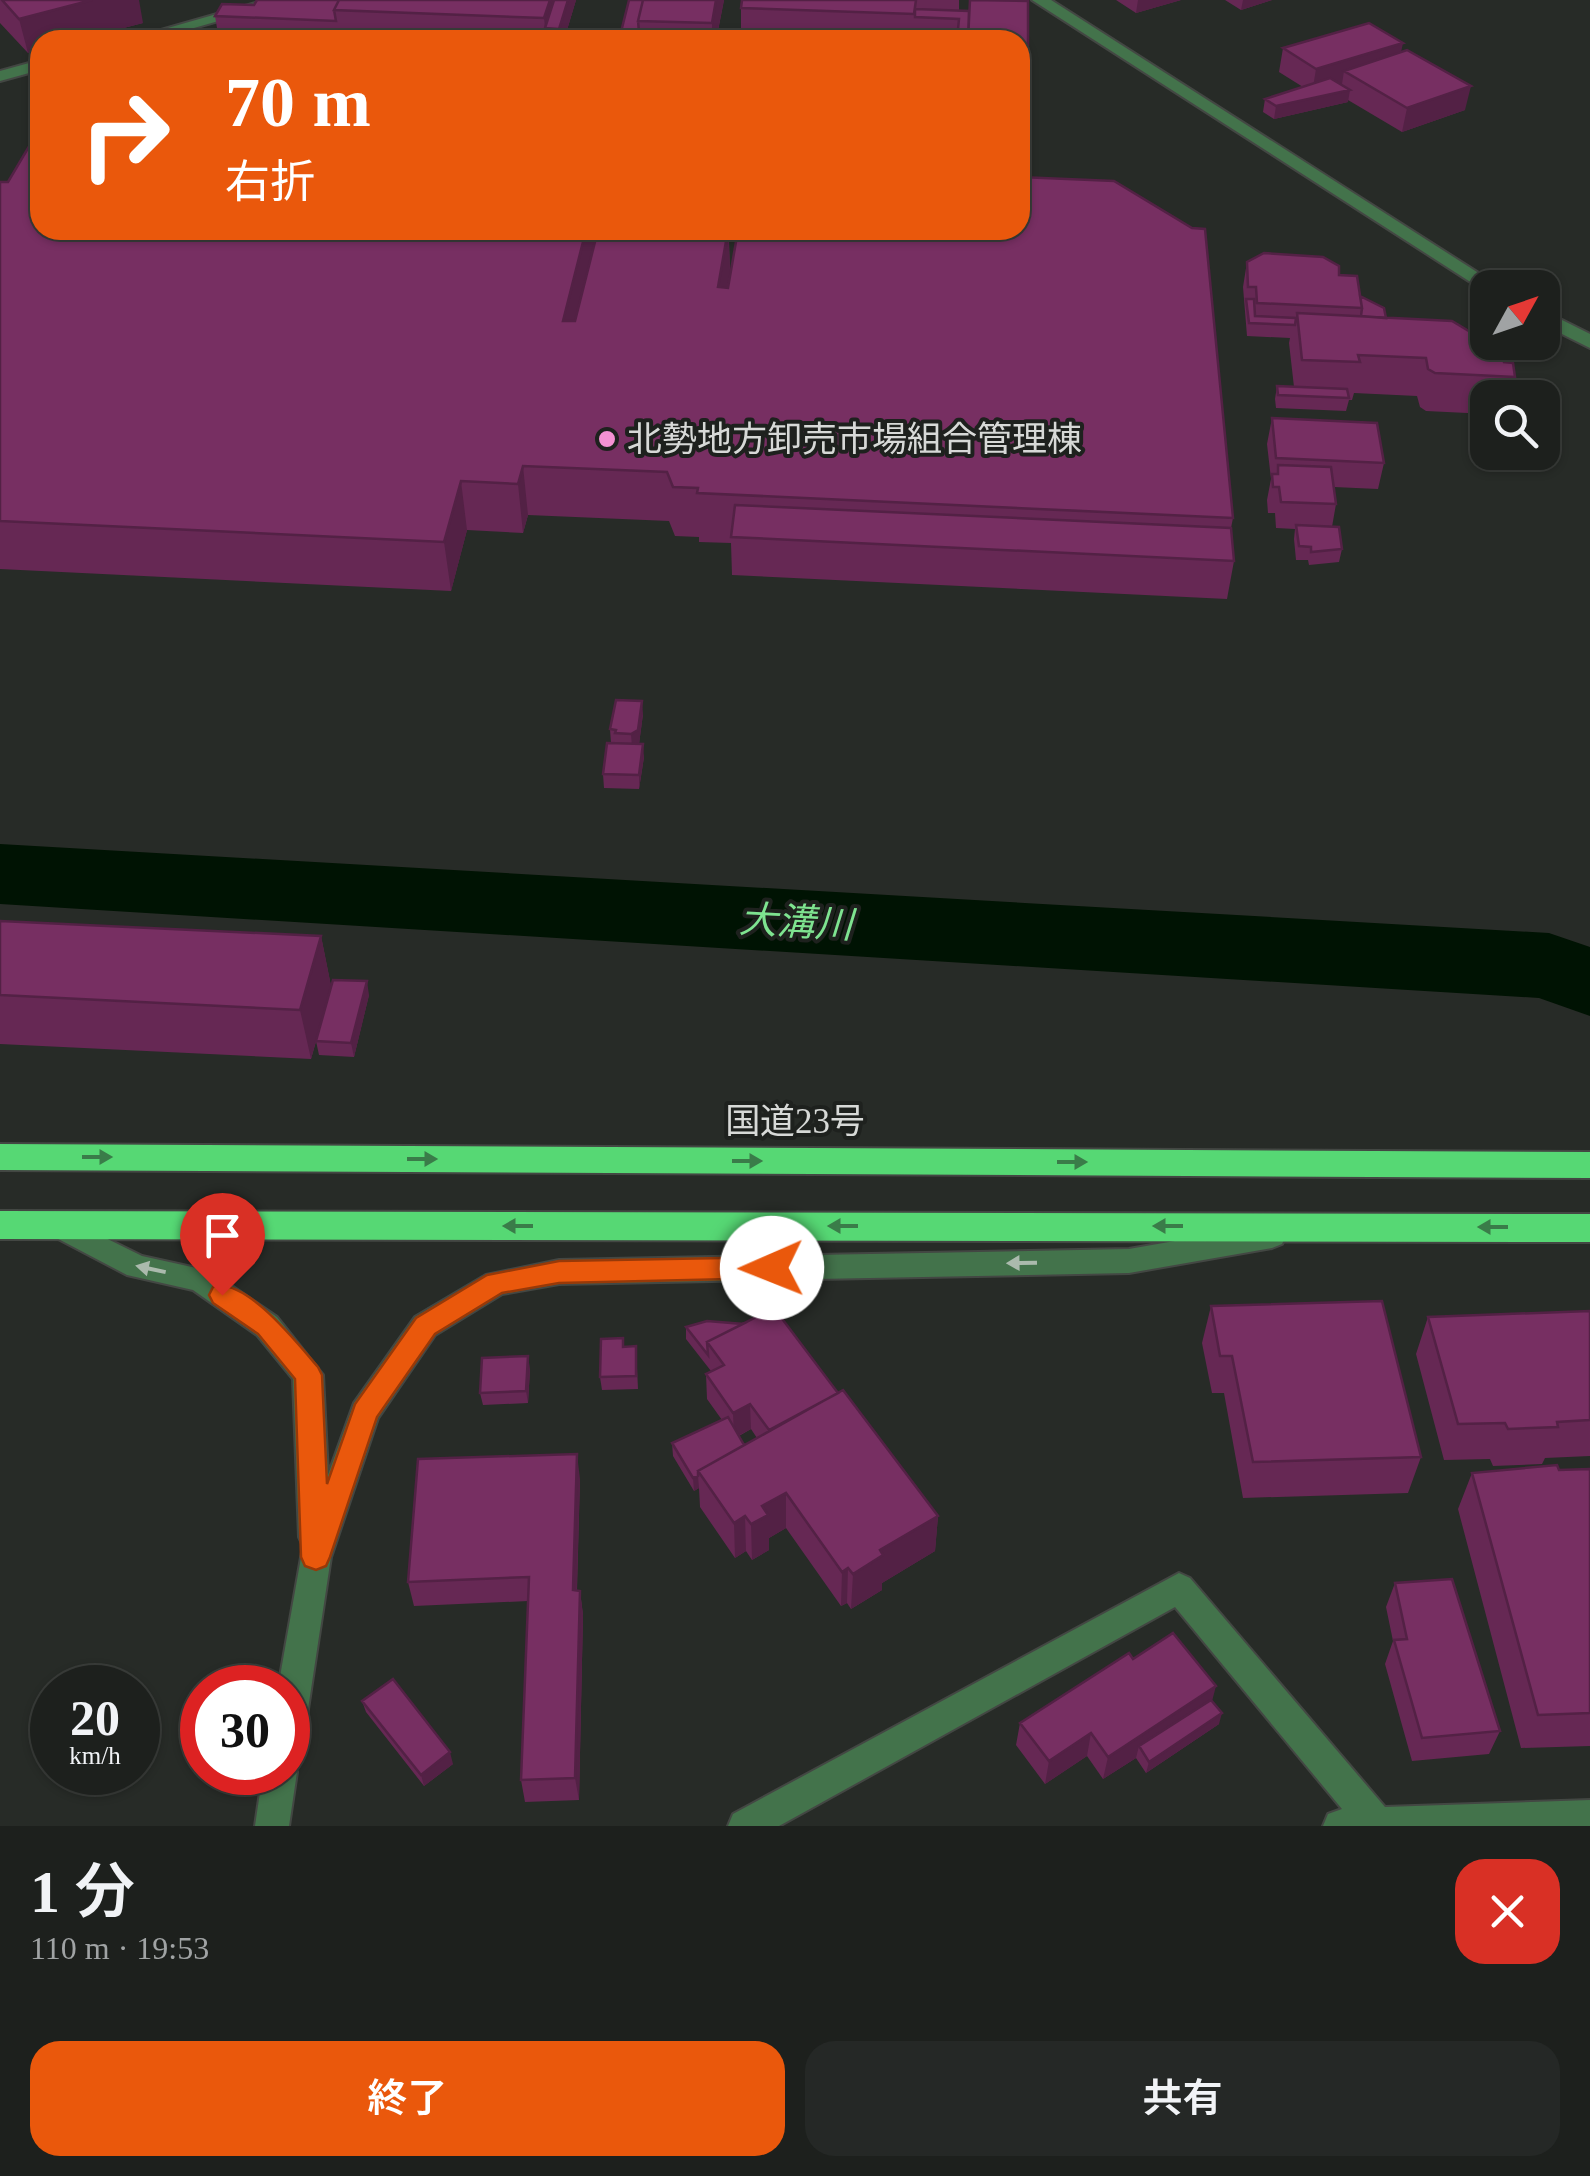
<!DOCTYPE html>
<html lang="ja">
<meta charset="utf-8">
<style>
:root{--surface:#1d201d;--page:#252826;--text:#f1f3f6;--muted:#a0a3a4;--line:#3b3e3b;--accent:#ea580c}
body{margin:0;font-family:"Times New Roman","Noto Sans JP",serif;background:var(--page);color:var(--text);height:100vh;display:flex;flex-direction:column;font-size:38px;white-space:nowrap}
*{box-sizing:border-box;margin:0}
p{font-size:32px;color:var(--muted)}
.icon{flex:none;width:55px;height:55px;fill:none;stroke:currentColor;stroke-width:2;stroke-linecap:round;stroke-linejoin:round}
.map{position:relative;height:1826px;overflow:hidden}
.side{display:flex;flex-direction:column;background:var(--surface);flex:1}
.side>*{flex:none}
.guide{position:absolute;left:30px;top:30px;width:1000px;height:210px;border-radius:30px;box-shadow:0 2px 8px #0004,0 0 0 2px var(--line);background:#ea580c;color:#fff;overflow:hidden}
.needle{width:65px;rotate:50deg}
.controls{position:absolute;left:1470px;top:270px;display:grid;gap:20px}
.controls a{display:grid;place-items:center;width:90px;height:90px;border-radius:20px;background:var(--surface);box-shadow:0 2px 8px #0004,0 0 0 2px var(--line);font-size:50px}
.speed{position:absolute;left:30px;top:1665px;display:flex;gap:20px;font-size:50px;font-weight:700;text-align:center}
.speed>*{display:grid;place-content:center;width:130px;height:130px;border-radius:50%;background:var(--surface);box-shadow:0 2px 8px #0004,0 0 0 2px var(--line);line-height:1}
.speed small{font-size:25px;font-weight:400}
.speed .limit{border:15px solid #d22;background:#fff;color:#111}
.pin{position:absolute;display:grid;place-items:center;width:85px;height:85px;color:#fff;margin:-102px -42px;border-radius:50% 50% 50% 0;rotate:-45deg;box-shadow:0 0 10px #0007}
.pin .icon{rotate:45deg}
.me{position:absolute;width:110px;margin:-55px;rotate:269deg;stroke-linejoin:round;filter:drop-shadow(0 0 8px #0008)}
.turn{display:flex;align-items:center;gap:35px;height:210px;padding:0 30px;font-size:45px}
.turn .icon{width:130px;height:130px;stroke-width:2.5}
.turn b{display:block;font-size:70px;line-height:85px}
.round{display:grid;place-items:center;flex:none;width:105px;height:105px;border-radius:30px;background:var(--page)}
.head{display:flex;align-items:center;justify-content:space-between;height:170px;padding:0 30px}
h1{font-size:60px;font-weight:600;line-height:75px}
.action{display:flex;gap:20px;margin-top:auto;padding:20px 30px}
.action a{flex:1;height:115px;border-radius:30px;background:var(--accent);color:#fff;font-size:40px;font-weight:600;line-height:115px;text-align:center}
.action a+a{background:var(--page);color:var(--text)}
.map>svg:first-child{display:block}
</style>
<div class="map">
<svg width="1590" height="1826" viewBox="0 0 1590 1826">
<rect width="100%" height="100%" fill="#272b27"/>
<g fill="none" stroke-linecap="round" stroke-linejoin="round">
<!-- river -->
<path fill="#001303" fill-rule="evenodd" d="M0,844L1549,933L1590,947V1016L1539,998L0,904Z"/>
<!-- minor casing -->
<g stroke="#434743" stroke-width="4">
<path id="minor" d="M266,0H292L152,40H126Z
M1032,0H1051L1502,288H1488L1486,292Z
M40,60V70L0,81V71Z
M1542,310L1590,334V348L1542,324Z
M57,1214L142,1256L210,1271L277,1317L323,1375L328,1475L354,1403L415,1317L486,1275L559,1260L1129,1249L1272,1224L1282,1228L1286,1236L1282,1244L1272,1248L1129,1273L559,1284L502,1294L435,1335L378,1418L331,1557L305,1729L300,1740L288,1745V1688H278L303,1546L299,1537L293,1379L257,1335L193,1290L127,1275L47,1233L43,1225L47,1217Z
M1179,1573L1190,1578L1385,1807L1590,1800V1826H1323L1328,1814L1342,1809L1175,1607L779,1826H728L733,1814Z
M288,1759L297,1772L289,1826H255L263,1772H288Z"/>
</g>
<!-- highway casing -->
<g stroke="#434743" stroke-width="4">
<path id="highway" d="M0,1144L1590,1152V1178L0,1170Z
M0,1211L1590,1214V1242L0,1239Z"/>
</g>
<!-- minor -->
<use href="#minor" fill="#43734b" fill-rule="evenodd"/>
<!-- highway -->
<use href="#highway" fill="#56d874" fill-rule="evenodd"/>
</g>
<!-- wall -->
<path fill="#662854" fill-rule="evenodd" d="M0,0H2L143,23L77,40H40V50L28,53L0,23Z
M257,0H576L564,40H219L215,16L254,5Z
M629,0H724L717,36L725,40H621V32Z
M742,0H959V10L969,11L970,0L1028,1L1026,68H1020V40H957L958,31L914,29L913,37L741,31V8Z
M1116,0H1181L1136,13Z
M1225,0H1272L1241,10Z
M1283,48L1401,52L1465,110L1402,132L1348,100V102L1274,119L1263,112L1265,99L1303,87L1279,72Z
M0,182H8L40,230H1020L1233,518L1231,528L1234,561L1227,599L732,575L731,543L699,542V537L675,536L669,521L528,515L523,533L467,530L451,591L0,569ZM729,241H736L728,288L730,271Z
M1247,262L1339,275L1360,296L1386,318L1504,362L1515,377L1510,398H1488V414L1426,411L1420,407L1417,396L1354,393L1352,400H1349L1346,411L1276,408L1275,399L1277,386L1294,387L1289,343L1290,338L1247,336L1243,287Z
M1272,418L1384,463L1378,489L1334,487L1336,504L1332,527L1342,549L1339,562L1309,565L1308,560H1296L1294,539L1295,529L1276,528L1275,513H1268L1267,500L1271,479L1267,444Z
M643,714L639,744L644,757L639,789L604,788L603,774L611,743L610,729Z
M0,921L321,936L331,986L369,995L354,1057L319,1055L316,1041L326,1007L311,1059L0,1044Z
M1211,1306L1421,1457L1408,1493L1243,1498L1224,1393H1212L1202,1343Z
M1590,1311V1456L1545,1458L1542,1464L1493,1466L1490,1459L1444,1460L1416,1354L1428,1317Z
M686,1327L838,1393L938,1516L935,1551L882,1583V1590L851,1609L847,1603L841,1606L786,1528L769,1538V1550L752,1560L746,1551L735,1558L700,1507L699,1488L694,1491L673,1456L672,1443L722,1420L707,1399L706,1374L711,1371L686,1339ZM751,1429L757,1438L744,1445L739,1436Z
M636,1346L638,1389L602,1390L600,1377Z
M530,1369L528,1403L483,1405L480,1393Z
M1590,1469V1746L1521,1748L1458,1509L1472,1473Z
M580,1479L577,1591H580L583,1615L579,1800L525,1802L521,1780L528,1601L414,1606L408,1582Z
M1395,1583L1500,1731L1489,1754L1412,1761L1385,1664L1393,1641L1386,1607Z
M1133,1659L1212,1701L1219,1724L1146,1773L1136,1758L1103,1779L1087,1756L1045,1784L1016,1745L1020,1723Z
M362,1701L453,1764L424,1786L366,1712Z"/>
<!-- shaded-wall -->
<path fill="#532145" d="M92,0H139L143,23L77,40H40V50L28,53L19,19Z
M550,0H563L545,28L544,18Z
M568,0H576L564,40H560L559,29Z
M716,0H724L716,40H712V23Z
M1138,0H1181L1136,13Z
M1243,0H1272L1241,10Z
M1403,43L1398,67L1344,71L1342,84L1312,93L1316,69Z
M1471,86L1465,110L1402,132L1407,108Z
M1350,90L1348,102L1274,119L1276,106Z
M586,230H601L567,368L563,321Z
M728,230L730,271L719,335L718,287Z
M523,466L528,515L523,533L518,484Z
M461,481L467,530L451,591L444,542Z
M642,701L643,714L639,744L632,747L631,734Z
M643,744L644,757L639,789V775Z
M321,936L331,986L311,1059L300,1010Z
M367,981L369,995L354,1057L351,1043Z
M528,1356L530,1369L528,1403L526,1391Z
M750,1404L751,1429L734,1438L733,1413Z
M577,1454L580,1479L576,1614L573,1590Z
M698,1476L699,1488L694,1491L693,1478Z
M786,1493V1528L769,1538V1550L752,1560L751,1524L762,1506Z
M745,1516L746,1551L735,1558L734,1523Z
M938,1516L935,1551L882,1583V1590L851,1609L853,1574L880,1550Z
M848,1568L847,1603L841,1606L842,1572Z
M580,1591L583,1615L579,1800L575,1778Z
M1216,1686L1210,1709L1139,1746L1136,1758L1103,1779L1108,1757Z
M1222,1713L1219,1724L1146,1773L1149,1762Z
M1091,1733L1087,1756L1045,1784L1049,1761Z
M450,1752L453,1764L424,1786L421,1775Z"/>
<!-- building -->
<path fill="#772f62" stroke="#532145" stroke-width="2.5" d="M2,0H92L19,19Z
M257,0H339L334,10L336,21L215,16L222,4L254,5Z
M339,0H550L544,18L334,10Z
M554,0H568L559,29L545,28Z
M629,0H643L638,21L639,32H621Z
M643,0H716L712,23L638,21Z
M742,0H916L914,14L741,8Z
M970,0L1028,1V45L1020,44V40H968Z
M915,9L969,11L968,40H957L959,19L915,17Z
M1369,23L1403,43L1316,69L1283,48Z
M714,36L725,37L724,40H713Z
M1407,50L1471,86L1407,108L1344,71Z
M1330,78L1350,90L1276,106L1265,99Z
M34,138H40V230H586L563,321H575L598,230H728L718,287L728,288L738,230H1020V177L1114,181L1192,228L1205,229L1233,518L697,493L698,488L673,487L667,472L523,466L518,484L461,481L444,542L0,521V182H8Z
M1264,253L1323,257L1339,266V275L1357,276L1362,308L1257,303L1256,287H1248L1247,262Z
M1360,296L1384,308L1386,318L1361,316L1362,308Z
M1246,299H1254L1255,316L1296,318L1295,325L1249,323Z
M1297,313L1452,321L1502,351L1504,362L1513,363L1515,377L1435,373L1428,369L1426,358L1358,355L1360,362L1302,360Z
M1277,386L1347,389L1349,398L1278,395Z
M1272,418L1377,423L1384,463L1276,458Z
M1278,465L1331,467L1336,504L1281,502L1279,487H1273L1272,474H1278Z
M735,505L1231,528L1234,561L731,537Z
M1296,525L1339,527L1342,549L1311,552V547L1299,546Z
M616,700L642,701L638,730L631,734L615,733L616,730L610,729Z
M607,743L643,744L639,775L603,774Z
M0,921L321,936L300,1010L0,995Z
M333,980L367,981L351,1043L316,1041Z
M1382,1301L1421,1457L1253,1462L1232,1356H1220L1211,1306Z
M774,1308L838,1393L769,1430L750,1404L733,1413L706,1374L724,1365L707,1342Z
M1590,1311V1420L1557,1422L1558,1427L1508,1429L1505,1423L1458,1424L1428,1317Z
M707,1321L743,1324L707,1342L708,1355L686,1327Z
M623,1338V1347L636,1346V1376L600,1377L601,1339Z
M528,1356L526,1391L480,1393L482,1358Z
M843,1390L938,1516L880,1550L883,1555L853,1574L848,1568L842,1572L786,1493L762,1506L768,1515L751,1524L745,1516L734,1523L698,1471Z
M728,1417L744,1445L698,1471V1476L693,1478L672,1443Z
M577,1454L573,1590L580,1591L575,1778L521,1780L529,1577L408,1582L418,1459Z
M1557,1465L1559,1470L1590,1469V1713L1538,1715L1472,1473Z
M1452,1579L1500,1731L1422,1738L1394,1640L1407,1639L1395,1583Z
M1173,1633L1216,1686L1108,1757L1091,1733L1049,1761L1020,1723L1129,1653L1133,1659Z
M393,1679L450,1752L421,1775L362,1701Z
M1211,1700L1222,1713L1149,1762L1139,1746Z"/>
<!-- one-way arrows -->
<defs><path id="oneway-solid" d="M-6-.8H1V-3.2L6.5 0L1 3.2V.8H-6Z" transform="scale(2.5)"/></defs>
<g fill="#3a7c49">
<use href="#oneway-solid" transform="translate(97 1157)"/>
<use href="#oneway-solid" transform="translate(422 1159)"/>
<use href="#oneway-solid" transform="translate(747 1161)"/>
<use href="#oneway-solid" transform="translate(1072 1162)"/>
<use href="#oneway-solid" transform="translate(518 1226) rotate(-180)"/>
<use href="#oneway-solid" transform="translate(843 1226) rotate(-180)"/>
<use href="#oneway-solid" transform="translate(1168 1226) rotate(-180)"/>
<use href="#oneway-solid" transform="translate(1493 1227) rotate(-180)"/>
</g>
<g fill="#abbaad">
<use href="#oneway-solid" transform="translate(1022 1263) rotate(179)"/>
<use href="#oneway-solid" transform="translate(151 1269) rotate(-168)"/>
</g>
<!-- route -->
<path fill="#ea580c" stroke="#983908" stroke-width="2.5" d="M772,1257L782,1260L786,1268L782,1275L772,1278L559,1283L502,1293L435,1334L377,1417L330,1557L326,1566L316,1570L305,1566L301,1557L295,1379L258,1334L213,1303L209,1295L213,1287C245,1276 298,1344 318,1367L322,1375L327,1484L355,1404L416,1318L487,1275L559,1261Z"/>
<!-- markers -->
<circle fill="#f491d3" stroke="#1e211e" stroke-width="4" cx="607" cy="439" r="10"/>
<g text-anchor="middle" dominant-baseline="central" stroke-width="8" stroke-linejoin="round" paint-order="stroke">
<!-- poi labels -->
<g font-size="35" fill="#d7d9d7" stroke="#1e211e" text-anchor="start">
<text x="627" y="439">北勢地方卸売市場組合管理棟</text>
</g>
<!-- street labels -->
<g font-size="35" fill="#d7d9d7" stroke="#1e211e">
<text x="795" y="1121">国道23号</text>
</g>
<!-- water labels -->
<g font-size="38" font-style="italic" fill="#7ee390" stroke="#1e211e">
<text transform="translate(796 922) rotate(3)">大溝川</text>
</g>
</g>
</svg>
<div class="controls">
<a><svg class="needle" viewBox="-14 -14 28 28"><path d="M0-13l5 13h-10z" fill="#e53935"/><path d="M0 13l5-13h-10z" fill="#a0a3a4"/></svg></a>
<a><svg class="icon" aria-label="search" viewBox="0 0 24 24"><circle cx="10" cy="10" r="6"/><path d="M15 15l6 6"/></svg></a>
</div>
<div class="speed"><div>20<small>km/h</small></div><div class="limit">30</div></div>
<div class="pin" style="left:222px;top:1295px;background:#d93025"><svg class="icon" aria-label="arrive" viewBox="0 0 24 24"><path d="M6 21V4h12l-3 4 3 4H6"/></svg></div>
<svg class="me" style="left:772px;top:1268px" viewBox="-20 -20 40 40"><circle r="19" fill="#fff"/><path d="M0-13L10 11 0 6-10 11z" fill="#ea580c"/></svg>
<div class="guide">
<div class="turn"><svg class="icon" aria-label="right" viewBox="0 0 24 24"><path d="M7 20v-9h11M14 6l5 5-5 5"/></svg><div><b>70 m</b>右折</div></div>
</div>
</div>
<section class="side">
<div class="head"><div><h1>1 分</h1><p>110 m · 19:53</p></div><a class="round" style="background:#d93025;color:#fff"><svg class="icon" aria-label="close" viewBox="0 0 24 24"><path d="M6 6l12 12M18 6L6 18"/></svg></a></div>
<div class="action"><a>終了</a><a>共有</a></div>
</section>
